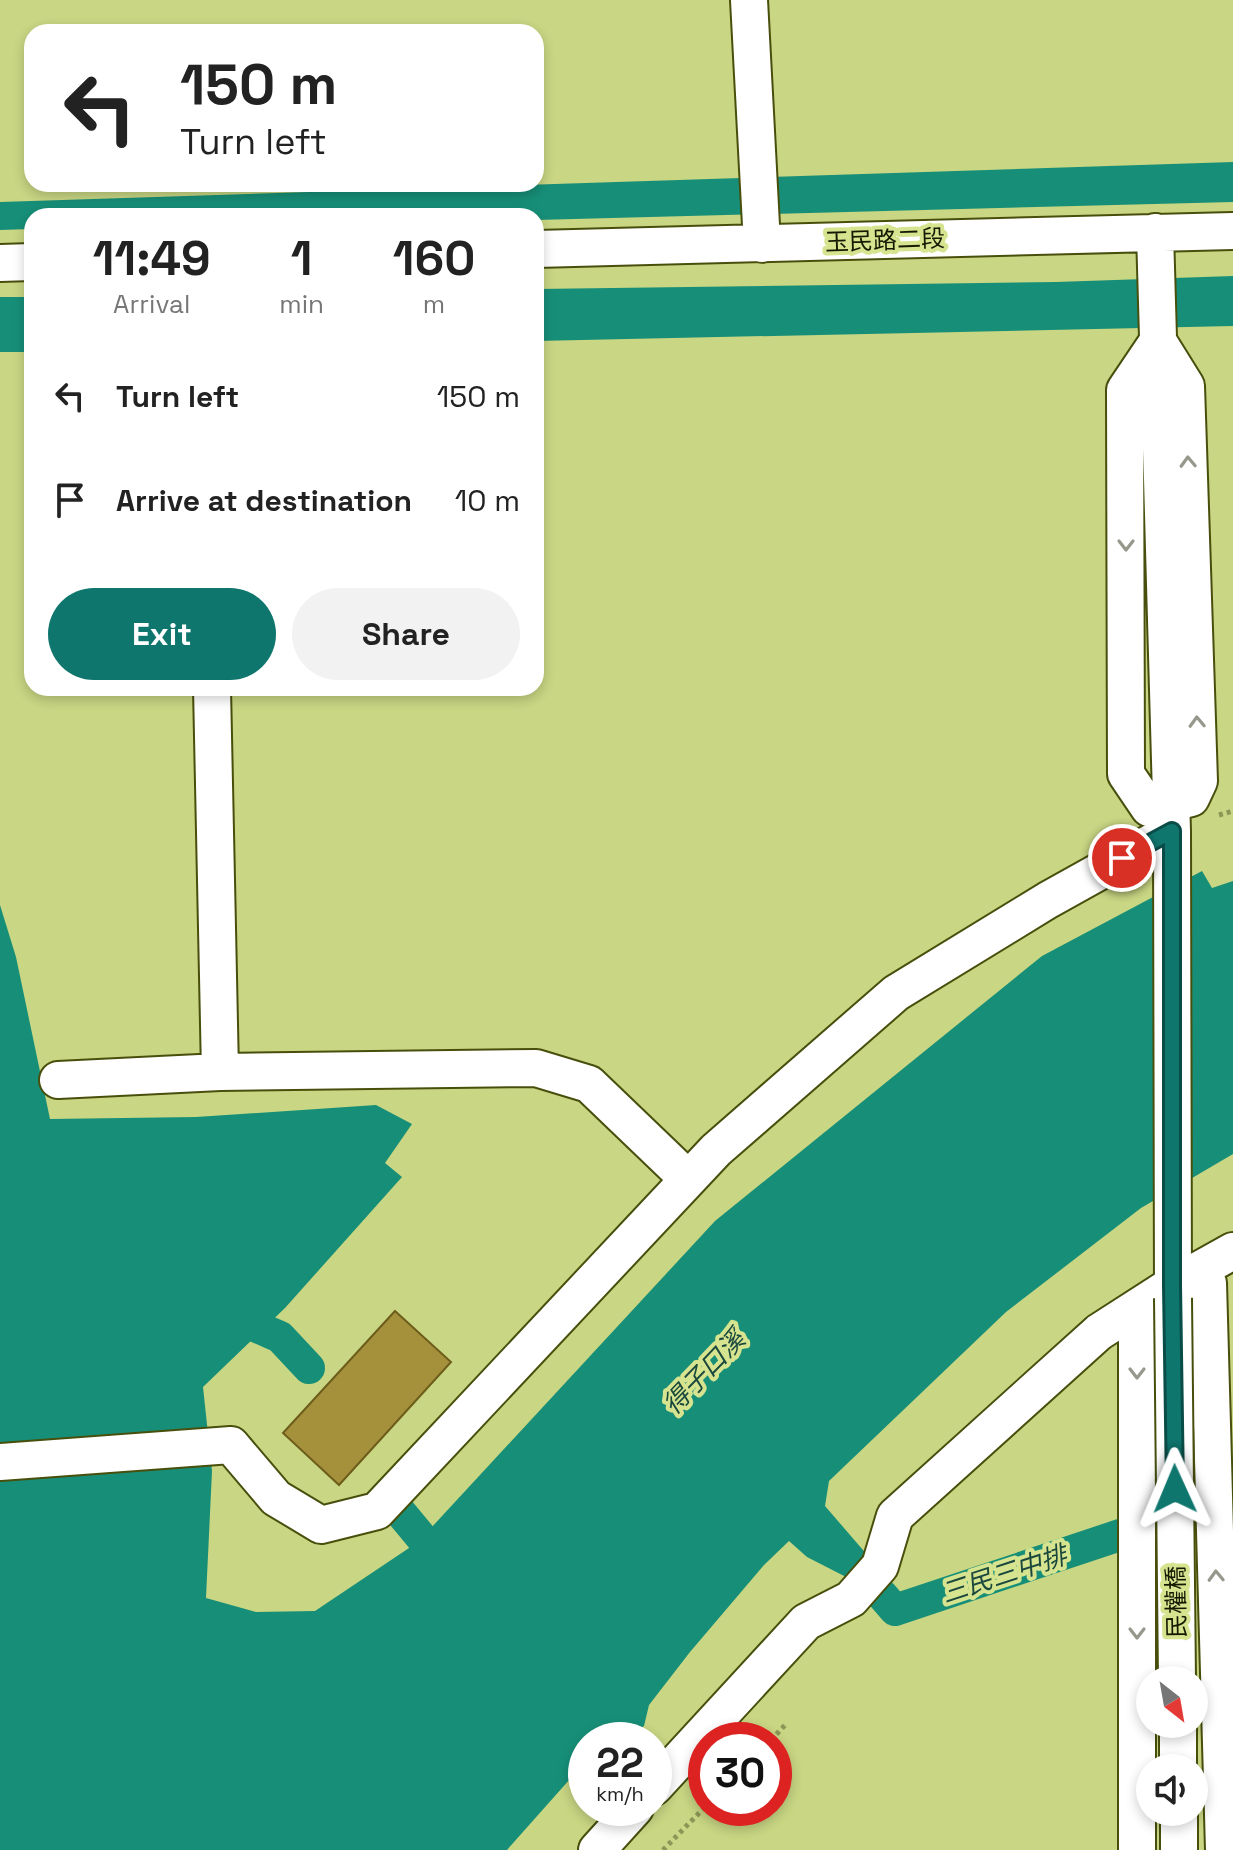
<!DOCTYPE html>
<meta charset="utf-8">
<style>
:root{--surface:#fff;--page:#f2f2f2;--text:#222;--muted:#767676;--accent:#0f766e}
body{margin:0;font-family:"Space Grotesk","Noto Sans TC",sans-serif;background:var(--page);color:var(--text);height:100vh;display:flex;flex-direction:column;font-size:30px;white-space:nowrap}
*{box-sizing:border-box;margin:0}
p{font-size:26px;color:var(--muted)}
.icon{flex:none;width:44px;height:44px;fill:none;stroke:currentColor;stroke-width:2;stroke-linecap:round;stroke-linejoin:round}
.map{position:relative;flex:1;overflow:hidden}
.drawer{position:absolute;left:24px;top:208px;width:520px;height:488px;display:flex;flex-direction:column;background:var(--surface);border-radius:24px;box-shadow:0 4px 12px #0003}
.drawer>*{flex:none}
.guide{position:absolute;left:24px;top:24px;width:520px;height:168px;border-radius:24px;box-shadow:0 4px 12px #0003;background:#fff;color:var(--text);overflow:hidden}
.needle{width:52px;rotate:149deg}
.fabs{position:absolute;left:1136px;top:1666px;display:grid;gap:16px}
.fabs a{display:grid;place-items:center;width:72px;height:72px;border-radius:50%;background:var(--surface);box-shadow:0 4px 12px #0003;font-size:40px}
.speed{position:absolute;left:568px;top:1722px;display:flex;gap:16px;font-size:40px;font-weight:700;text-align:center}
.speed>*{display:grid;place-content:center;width:104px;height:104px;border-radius:50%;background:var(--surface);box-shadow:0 4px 12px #0003;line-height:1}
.speed small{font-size:20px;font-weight:400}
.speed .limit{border:12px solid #d22;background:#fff;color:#111}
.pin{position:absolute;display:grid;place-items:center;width:68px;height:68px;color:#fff;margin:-34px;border:4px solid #fff;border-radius:50%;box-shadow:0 2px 8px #0007}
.me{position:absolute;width:88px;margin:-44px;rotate:359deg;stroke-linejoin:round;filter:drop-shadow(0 0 6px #0008)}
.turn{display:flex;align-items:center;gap:28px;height:168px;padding:0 24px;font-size:36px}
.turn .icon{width:104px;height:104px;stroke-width:2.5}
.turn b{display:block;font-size:56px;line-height:68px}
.eta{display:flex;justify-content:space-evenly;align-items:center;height:136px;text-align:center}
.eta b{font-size:48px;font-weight:700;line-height:56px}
.primary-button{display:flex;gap:16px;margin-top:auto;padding:16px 24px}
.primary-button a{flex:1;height:92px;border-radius:48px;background:var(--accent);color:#fff;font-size:32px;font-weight:700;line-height:92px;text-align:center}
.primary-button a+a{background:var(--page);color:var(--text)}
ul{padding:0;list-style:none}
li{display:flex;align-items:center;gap:24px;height:104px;padding:0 24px}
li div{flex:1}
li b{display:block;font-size:30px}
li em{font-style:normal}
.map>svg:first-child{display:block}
</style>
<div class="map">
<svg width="1233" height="1850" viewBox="0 0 1233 1850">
<rect width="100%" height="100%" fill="#c9d683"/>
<!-- water -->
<path fill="#178f78" d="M1233,162V202L536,220V216H32V229L0,230V202Z
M1233,276V326L536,341V289L1056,282Z
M0,297H32V352H0Z
M1202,871L1212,888L1233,881V1154L1141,1208L1006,1312L829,1481L825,1506L869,1557L848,1578L807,1557L789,1541L764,1565L690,1652L649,1705L644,1726L623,1740H586V1761L507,1850H0V905L16,957L50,1119L196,1117L376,1105L412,1124L385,1163L402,1177L285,1308L203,1387L212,1471L206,1598L256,1612L315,1611L418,1542L715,1221L1042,956Z"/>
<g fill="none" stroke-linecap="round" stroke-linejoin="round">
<!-- canal -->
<path stroke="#178f78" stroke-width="32" d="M225,1313L280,1337L309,1368
M401,1513L450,1572
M882,1595L895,1610L1132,1531"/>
</g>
<!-- building -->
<path fill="#a5913c" stroke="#6d5d1b" stroke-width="2" d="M395,1311L451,1362L339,1485L283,1433Z"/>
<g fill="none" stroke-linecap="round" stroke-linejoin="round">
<!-- minor casing -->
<g stroke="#484f0c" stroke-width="40">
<path id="minor" d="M749,0L762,244
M1155,232L1172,831L1173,1298
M536,249L1233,231
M0,263L32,262
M212,688L220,1072L536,1068L589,1084L688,1179
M1149,808L1126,774L1125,390L1158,341L1186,386L1199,781L1191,798L1183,800
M58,1080L220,1072
M1208,1283L1224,1850
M0,1462L231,1445L276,1498L321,1525L377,1511L716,1150L896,993L1048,900L1172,831
M1178,1724V1768
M654,1787L806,1622L851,1599L880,1566L895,1516L1099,1332L1172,1285L1233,1251
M1179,1812V1850
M597,1850L635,1808
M1137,1850V1318L1161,1306"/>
</g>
<!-- path -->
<path stroke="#8d9657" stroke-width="5" stroke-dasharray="4 4" stroke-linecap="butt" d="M1219,815L1233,811
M771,1740L787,1723
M663,1850L706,1806"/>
<!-- minor -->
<use href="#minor" stroke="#fff" stroke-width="36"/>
<!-- minor-bridge casing -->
<g stroke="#484f0c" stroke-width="40" stroke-linecap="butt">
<path id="minor-bridge" d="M1173,1298L1177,1680"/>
</g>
<!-- minor-bridge -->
<use href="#minor-bridge" stroke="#fff" stroke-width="36"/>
</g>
<!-- one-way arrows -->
<defs><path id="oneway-chevron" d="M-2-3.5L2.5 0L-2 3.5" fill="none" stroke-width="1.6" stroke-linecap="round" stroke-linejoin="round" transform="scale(2)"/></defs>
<g stroke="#96988c">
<use href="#oneway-chevron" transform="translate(1188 462) rotate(-92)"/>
<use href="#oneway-chevron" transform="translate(1126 545) rotate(90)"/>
<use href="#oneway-chevron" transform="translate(1197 722) rotate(-92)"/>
<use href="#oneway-chevron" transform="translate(1137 1373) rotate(90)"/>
<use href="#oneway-chevron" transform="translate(1216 1576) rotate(-92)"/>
<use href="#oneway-chevron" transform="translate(1137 1633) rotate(90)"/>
</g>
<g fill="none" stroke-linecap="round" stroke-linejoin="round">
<!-- route casing -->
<g stroke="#0a4d48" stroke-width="20">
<path id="route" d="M1122,858L1172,831V1285L1175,1489"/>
</g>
<!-- route -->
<use href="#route" stroke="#0f766e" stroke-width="14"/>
</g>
<g text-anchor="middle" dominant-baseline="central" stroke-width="8" stroke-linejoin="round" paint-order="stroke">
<!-- street labels -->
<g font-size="24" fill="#151900" stroke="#d6e38f">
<text transform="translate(885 240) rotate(-2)">玉民路二段</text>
<text transform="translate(1176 1602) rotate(-91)">民權橋</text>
</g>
<!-- water labels -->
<g font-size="26" font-style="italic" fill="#1a483d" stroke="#d6e38f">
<text transform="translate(704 1372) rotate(-46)">得子口溪</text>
<text transform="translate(1004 1574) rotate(-18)">三民三中排</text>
</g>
</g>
</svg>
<div class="fabs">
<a><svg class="needle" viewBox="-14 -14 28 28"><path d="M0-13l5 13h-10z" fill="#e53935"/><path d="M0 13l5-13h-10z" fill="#767676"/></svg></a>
<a><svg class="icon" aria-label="sound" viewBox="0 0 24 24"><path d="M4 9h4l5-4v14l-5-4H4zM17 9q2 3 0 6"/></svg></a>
</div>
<div class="speed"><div>22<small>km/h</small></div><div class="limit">30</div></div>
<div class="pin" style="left:1122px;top:858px;background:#d93025"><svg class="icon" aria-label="arrive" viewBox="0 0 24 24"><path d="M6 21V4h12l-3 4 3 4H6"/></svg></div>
<svg class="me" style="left:1175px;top:1489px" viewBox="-20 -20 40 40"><path d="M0-17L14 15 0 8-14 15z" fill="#0f766e" stroke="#fff" stroke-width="4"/></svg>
<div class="guide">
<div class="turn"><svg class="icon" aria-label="left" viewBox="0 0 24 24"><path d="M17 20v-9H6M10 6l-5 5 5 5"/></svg><div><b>150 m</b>Turn left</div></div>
</div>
<section class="drawer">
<div class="eta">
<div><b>11:49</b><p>Arrival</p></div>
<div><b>1</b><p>min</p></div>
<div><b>160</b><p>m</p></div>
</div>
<ul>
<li><svg class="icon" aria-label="left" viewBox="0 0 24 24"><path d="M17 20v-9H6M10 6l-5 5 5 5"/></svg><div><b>Turn left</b></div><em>150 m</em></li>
<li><svg class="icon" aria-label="arrive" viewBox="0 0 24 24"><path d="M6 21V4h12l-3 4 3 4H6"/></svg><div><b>Arrive at destination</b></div><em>10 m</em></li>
</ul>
<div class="primary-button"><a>Exit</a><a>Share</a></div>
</section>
</div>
